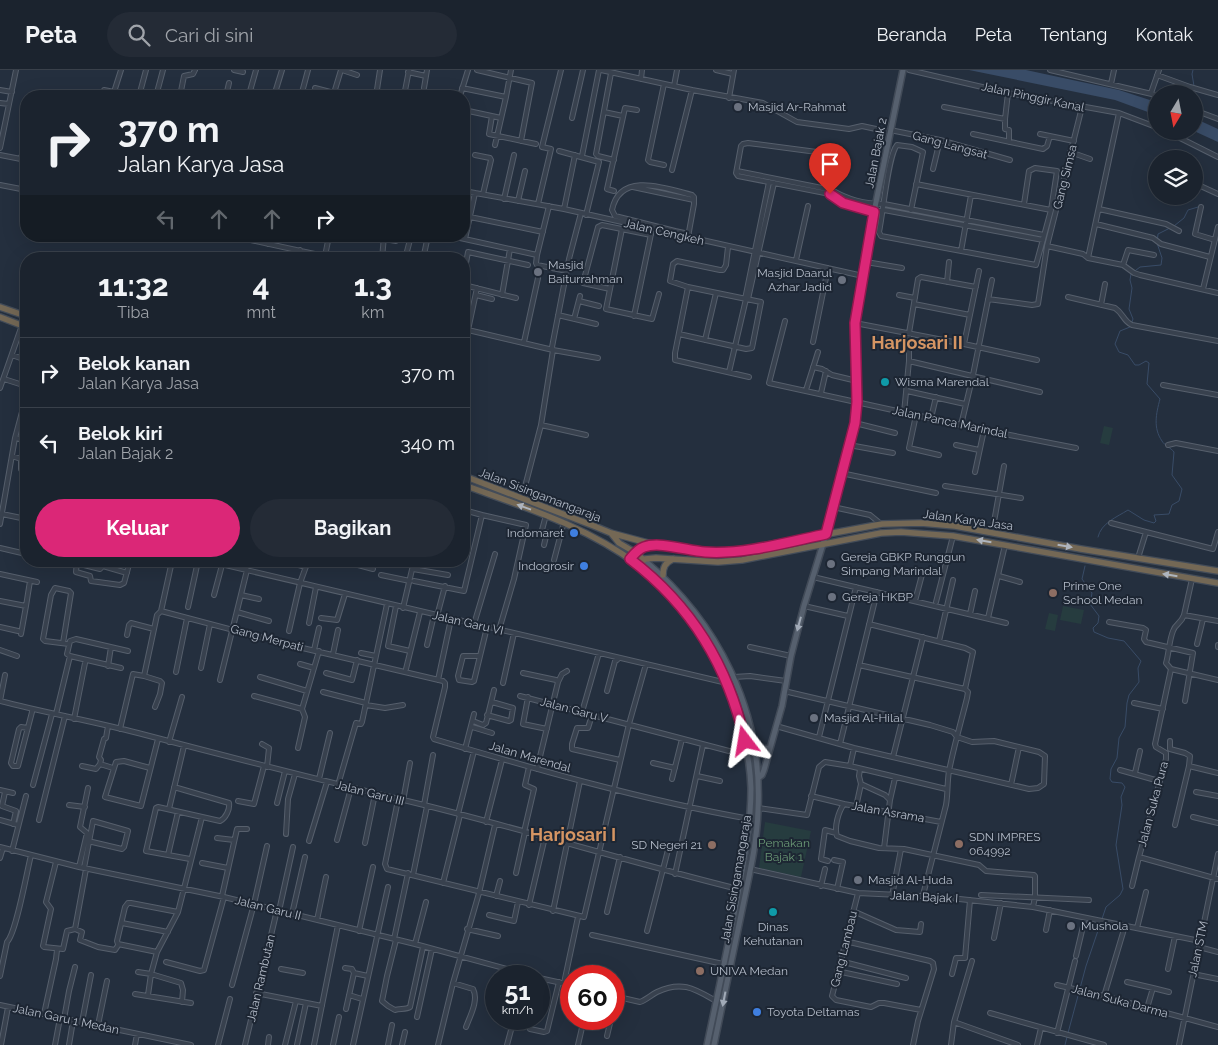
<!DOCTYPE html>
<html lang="id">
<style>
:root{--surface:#1b232e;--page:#242b36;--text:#f1f3f6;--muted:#a0a4aa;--line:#39404a;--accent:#db2777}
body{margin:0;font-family:Raleway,sans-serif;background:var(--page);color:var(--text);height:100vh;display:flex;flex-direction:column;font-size:19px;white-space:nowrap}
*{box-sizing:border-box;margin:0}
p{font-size:16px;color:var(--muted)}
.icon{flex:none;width:28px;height:28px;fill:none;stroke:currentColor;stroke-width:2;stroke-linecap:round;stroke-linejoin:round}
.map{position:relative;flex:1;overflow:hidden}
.side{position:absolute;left:20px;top:182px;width:450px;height:315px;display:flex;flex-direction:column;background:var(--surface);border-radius:20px;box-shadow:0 5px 20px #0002,0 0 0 1px var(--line)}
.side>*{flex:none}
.hud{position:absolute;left:20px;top:20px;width:450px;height:152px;border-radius:20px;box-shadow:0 5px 20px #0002,0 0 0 1px var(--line);background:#1b232e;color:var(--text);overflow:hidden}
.needle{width:32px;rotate:190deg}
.fabs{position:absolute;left:1148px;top:15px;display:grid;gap:10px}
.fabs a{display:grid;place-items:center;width:55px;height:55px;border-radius:50%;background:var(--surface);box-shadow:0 5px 20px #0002,0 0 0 1px var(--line);font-size:25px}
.speed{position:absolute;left:485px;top:895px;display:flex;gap:10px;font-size:25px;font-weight:700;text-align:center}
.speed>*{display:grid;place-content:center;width:65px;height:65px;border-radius:50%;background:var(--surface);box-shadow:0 5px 20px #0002,0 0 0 1px var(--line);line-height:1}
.speed small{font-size:12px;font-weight:400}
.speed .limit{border:8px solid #d22;background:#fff;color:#111}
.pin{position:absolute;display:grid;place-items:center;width:42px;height:42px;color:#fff;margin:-51px -21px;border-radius:50% 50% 50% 0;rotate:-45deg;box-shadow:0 0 5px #0007}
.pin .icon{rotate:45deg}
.me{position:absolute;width:55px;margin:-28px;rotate:346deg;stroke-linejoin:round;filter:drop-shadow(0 0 4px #0008)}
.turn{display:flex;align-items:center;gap:18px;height:105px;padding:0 15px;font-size:22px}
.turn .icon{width:65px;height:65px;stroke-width:2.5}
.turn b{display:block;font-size:35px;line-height:42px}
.lanes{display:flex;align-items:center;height:48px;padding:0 15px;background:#0003;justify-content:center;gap:25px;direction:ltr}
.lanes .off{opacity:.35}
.eta{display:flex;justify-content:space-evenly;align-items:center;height:85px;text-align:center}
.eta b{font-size:30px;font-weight:700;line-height:35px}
.action{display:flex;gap:10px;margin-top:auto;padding:10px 15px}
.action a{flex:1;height:58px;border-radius:30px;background:var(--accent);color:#fff;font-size:20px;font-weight:700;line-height:58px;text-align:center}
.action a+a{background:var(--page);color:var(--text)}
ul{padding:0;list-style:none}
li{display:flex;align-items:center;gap:15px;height:70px;padding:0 15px;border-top:1px solid var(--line)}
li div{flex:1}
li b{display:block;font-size:19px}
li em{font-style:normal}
header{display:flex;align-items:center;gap:30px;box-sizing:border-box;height:70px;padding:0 25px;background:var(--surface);border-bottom:1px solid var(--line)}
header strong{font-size:24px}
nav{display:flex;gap:28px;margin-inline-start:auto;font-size:18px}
.search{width:350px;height:45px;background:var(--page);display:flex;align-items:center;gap:12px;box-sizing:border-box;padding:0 18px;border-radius:28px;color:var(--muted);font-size:19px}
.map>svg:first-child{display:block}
</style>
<header>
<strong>Peta</strong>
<div class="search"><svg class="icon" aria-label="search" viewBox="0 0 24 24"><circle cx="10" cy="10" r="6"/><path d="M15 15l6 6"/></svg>Cari di sini</div>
<nav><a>Beranda</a><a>Peta</a><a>Tentang</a><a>Kontak</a></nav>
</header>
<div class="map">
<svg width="1218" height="975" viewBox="0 0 1218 975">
<rect width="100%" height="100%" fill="#242f3e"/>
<!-- green -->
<path fill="#263c3f" d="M1104,356L1113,358L1109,375L1100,373Z
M1063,536L1084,540L1081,554L1060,550Z
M1049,543L1058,545L1055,561L1045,559Z
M765,752L811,761L801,807L759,798Z"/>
<!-- water -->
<path fill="#394c67" d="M969,0H1026L1119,20L1156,32V45L1115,30Z
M1194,48L1218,59V72L1194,61Z"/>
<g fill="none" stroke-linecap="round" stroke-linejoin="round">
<!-- stream -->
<path stroke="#394c67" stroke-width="1" d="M1193,0L1192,4L1194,16
M1194,39V20
M1174,156L1184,148L1188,140L1198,137
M1098,467C1101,453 1117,447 1128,440L1144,450L1154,453L1156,451L1154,445L1169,444L1172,435L1179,431L1182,419L1172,405L1174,382C1171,378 1164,375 1162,371C1153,358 1156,344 1160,329L1147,314L1149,293L1146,291L1139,295H1135L1128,285L1119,282L1115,274L1120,261L1130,257L1133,249L1129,239L1132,218L1130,210L1131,204L1140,197L1161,195L1162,188L1157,173L1158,164L1170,158
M1068,963L1086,896L1106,837L1120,825L1123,819L1116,775L1122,735L1121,727L1125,717L1122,713L1112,712L1110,709L1111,699L1117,688L1119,668L1125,657L1127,633L1129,625L1139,612L1138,598L1141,591L1124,571L1108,568L1094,562L1093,558L1098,553L1099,546L1090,534L1092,523L1082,509L1085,496
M1065,975L1067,967"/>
<!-- minor casing -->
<g stroke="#565f6c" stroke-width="6">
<path id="minor" d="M234,0L243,2
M341,0L334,23L349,26
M342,0L357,5
M477,0L532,13L521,71
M601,0L692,20L763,33L797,52L849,59L862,56L890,62
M716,0L733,4
M909,0L1008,23L1119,43L1156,57
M1050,0L1156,25
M408,2L426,6
M611,3L596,84L598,86L614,90
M1157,5L1190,17L1218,25
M641,9L642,0
M1111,14L1114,0
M674,16L677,0
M315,18L334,23
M424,18L427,0
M462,18L506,27
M0,20L12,22
M250,21L256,0
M114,22L130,26
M180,23L192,26
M1151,23L1159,0
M101,26L104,20L114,22L121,0
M139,26L146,0
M156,26L163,0
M180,26L184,6L193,4L195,0
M226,26L229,13
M249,26L250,21L271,26
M274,26L282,0
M301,26L308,0
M376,26L380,0
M404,26L409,0
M460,26L468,0
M729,28L734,0
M0,33L9,34
M944,37L1005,49V59L1009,60V72
M464,40L501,48
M1194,40L1218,49
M604,42L623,46
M492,46L489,64L536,74
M572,48L583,0
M1005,49L1008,23
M890,60L940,70L1010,90
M1166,61L1218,87
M973,64L1043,79L1047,76L1050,66
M1040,64L1074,71
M495,75L506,27L511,0
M0,78L16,0
M559,81L599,92L586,145
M1070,82L1090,89
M0,85L26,90
M475,85L490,88L491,90L483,124
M582,86L599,0
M21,89L26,65
M664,95L650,92L648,90L664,14
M933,99L940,70
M672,100L692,20
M737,101L832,120C848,130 866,134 884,134L1044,165
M1194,113L1218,124
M916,114L1051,140
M0,115L21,119
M633,117L694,130
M464,121L564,139L863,206
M614,121L607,119L625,38L637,40
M830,124L836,98L837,88L832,84L748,73L743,74L741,76L736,103L738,106L830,124L843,133L858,139L874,142L884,140L1043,170
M504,129L514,85
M518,131L525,101
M538,134L551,79L542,77L561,0
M1201,137L1195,164L1215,170
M564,139L575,85
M1099,139L1166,154L1179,161
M911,140L923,82L912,77L897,75C888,85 883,144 879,162L881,166L1036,195L1051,140L1057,101L1035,98L1029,101L1024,134
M581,143L569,189L552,277L553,280L598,288
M470,147L543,162
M1096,154L1153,168L1161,174L1210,187
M622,159L606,239L652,249L659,224
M675,161L689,164
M674,165L675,161L615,146L612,140C620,101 665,118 692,125L694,127V134L688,167
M232,166L338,189
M451,166L537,185L549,136
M95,169L96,166
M385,169L396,171L399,166
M465,169L475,123
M268,174L270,166
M1047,176L1083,184L1088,188L1123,195L1134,203L1140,205L1218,223
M961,181L971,125
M537,185L536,193L537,195L567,201
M325,186L329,166
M1088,188L1119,43
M298,189L300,180
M382,189L384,166
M405,189L411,166
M423,189L428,166
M436,189L453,187L461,189
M796,190L808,136
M866,192L902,198
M1123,195L1128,180L1154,185
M464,204L468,182L528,195
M947,212L949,192
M464,215L516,228
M688,217L675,283V290L749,307
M477,218L468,260L553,280L541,355L522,428
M610,219L583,213L598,157L602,155L651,165
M1203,219L1218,157
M476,225L492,229
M502,225L510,179
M899,225L915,228
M1068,227L1115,238C1124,244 1123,251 1132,255L1218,271
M745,229L769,112
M748,229L774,113
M988,229L1032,235L1038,234L1047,176L1082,37
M579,231L599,236
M914,234L970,245
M1101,235L1105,214
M558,245L596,254
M634,246L651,164
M574,249L580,226
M785,251L769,313L984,360L1076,378
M855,253L964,274L1037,290
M679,264L746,279L752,278L761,232L688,217L670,211L673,194L677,191L720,200H723L726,195L728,177
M25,267L26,266
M705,270L716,223
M524,272L538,208
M813,272L828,198
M964,274L979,201
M12,285L26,290
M909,291L1040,322
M813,297L822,299L832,305L857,311
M729,302L746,229
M4,309L26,316
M1163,315L1218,325
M0,318L22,255
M806,320L818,282
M907,321L965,334
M821,323L826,301
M904,343L909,291V263L918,209L921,207L976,217
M916,345L909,378L939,385
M931,348L936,327
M855,353L895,363
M541,355L586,365
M961,355L973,305L992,210
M15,368L26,370
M849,375L893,383
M956,375L979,380
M1168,375L1176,373L1218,381
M12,386L21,389V399
M975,402L984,360
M841,403L936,423
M945,416L1021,428
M833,437L870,445L881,454
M2,444L26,449
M482,445L526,455L514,509L499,560
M1111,453L1146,462
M0,454L15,368L26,327
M992,463L1004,396
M544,475L547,462L542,460L546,445
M0,478L26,484
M1138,488L1146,462L1213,479L1218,462
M554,490L564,452
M77,491L76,502L90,506L91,511L120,515L124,513L130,491
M208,491L727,613
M284,491L306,497
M343,491L373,499
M76,493L100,499L103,496L127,503
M413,499L448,505
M0,504L37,512
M381,505L410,511
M999,506L1020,512
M813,507L1006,553
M1192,509L1184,545L1218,551
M414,511L464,521L482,445L464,440
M214,525L222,495
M241,525L259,529
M0,531L26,536L21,564
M915,531L923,501
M936,532L953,466
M26,536L30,511
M396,536L388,576L410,581
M804,536L848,546
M188,537L198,491
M403,538L414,491
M161,541L294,576L443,611L445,613V617L433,667L434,669C538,700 643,730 750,749
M237,542L269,551
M970,544L975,521
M437,546L445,516
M321,548L337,550L345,524
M988,548L1005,475
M1109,552L1143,558L1146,560L1144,569L1146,572L1193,583L1185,631
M309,553L316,517
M474,554L495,484
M869,554L965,578L973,582L965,619L968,622L967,628C961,652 954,676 949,701C947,713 948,724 946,735L923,825
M0,557L18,561
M289,561L300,513L308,491
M127,565L129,555L131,553L154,559
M939,571L953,510
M63,573L71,523L69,521L55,518L51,525L43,569L45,571L69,574
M1197,574L1203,549
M427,575L434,545
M750,577L791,586
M1218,577V575
M0,580L17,586
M314,580L319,558
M361,583L376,586
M333,584L338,560
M70,586L121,598
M480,586H463L458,606L459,610L472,612L474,611L487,557
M300,594L314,598
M859,595L965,619
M108,596L111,577
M201,598L210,554
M406,599L420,542
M1171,599L1166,593C1169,583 1169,571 1173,561C1175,554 1181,554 1184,545
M176,602L187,548
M326,603L352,610L357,590
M523,603L556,610L558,612L537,699
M260,607L307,621
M734,607L750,606L786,611
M220,610L247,500
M438,610L451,549
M1218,610L1171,599L1155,674L1156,677L1166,683V689L1139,787L1218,809
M558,612L562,604L567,601
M503,613L514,563
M607,621L615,591L617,590L619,588
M323,622L366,633
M254,626L302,639
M520,626L748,686
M528,627L523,654L547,659
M0,631C46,643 92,651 138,663C233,688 328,712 424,735C529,761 633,793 738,819
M0,631L5,605
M1134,633L1163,639
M366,635L385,638L403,635
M155,637L160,624L162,613L160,611L144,606L157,545L161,541L172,491
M582,642L599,583
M56,644L70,586L67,584L70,571L76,569L128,581
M487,645L509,651L511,650L513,638L492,632
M592,645L588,658H577L572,674V679L620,690
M74,649L85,593
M473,651L483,655L486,653L494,620
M776,656L854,678L1029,719L1038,718L1044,714L1045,686L1039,682L994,671L972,672L957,667L953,662L930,655L784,621
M472,657L492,663
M28,658L21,657L19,659L11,693L13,696H18L32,642V640
M120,659L133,604L144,606
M819,667L856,517
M1170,671V679L1185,683L1190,686L1189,696
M169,672L182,627
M262,674L269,678L267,697
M840,674L877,522
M298,678L305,647L302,639L319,581
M465,679L474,644
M893,687L923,567
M653,693L675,698
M100,694L101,690L99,687L104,669L106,668L108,656
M82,696L96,699L100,694L113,698
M850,696L854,678
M150,698L124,691L116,692L105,727L141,736L158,669
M860,699L859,706L861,714L885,725L890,730L884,778
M1120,700L1159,711
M1135,703L1140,681
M697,706L720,711
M319,709L330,663
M672,709L682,669
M33,715L52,644
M338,715L356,653L361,654L362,652L387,534
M1011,715L1019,677
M174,717L229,733C230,739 226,748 220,751L158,737L156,738L146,781L190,789
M0,720L13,723
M5,722L2,736L16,741L13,754
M1196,722L1218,726
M811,726L844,734
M398,730L385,794L387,799L584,847L629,654L646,594
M890,730L895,708
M238,731L254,734L264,696
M403,731L410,693
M277,733L285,701
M69,735L85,737
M424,735L433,685
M856,737L861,714
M758,738L807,745L819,697L825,692L850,696L946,719
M169,739L184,676
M458,744L474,681
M1193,747L1218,753
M0,750L18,755
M39,750L65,646
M486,752L502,690
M941,752L844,734C838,742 834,758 837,766L850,771L879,778L904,779L979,795L986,801L1034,805L1035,806V827L1033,837
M1175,755L1189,696L1218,703
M524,762L534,719L525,715L529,697
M286,764L288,729L295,704
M217,768L234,770
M337,770L351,718
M309,771L327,712
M365,773L375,724
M0,777L79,797L224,827L415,874L533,906
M12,781L26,726
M168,785L178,742
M0,788L3,778
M834,790L843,792L837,819
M828,791L821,789L825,760L836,763
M56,792L46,832L51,839L43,876L44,877L63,879L67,861L75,859L82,862L80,870L98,877L115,880L119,874
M202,793L228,798
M79,797L87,763L80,757L88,718
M84,798L93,751L128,761L124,777L122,779L88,771
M750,799L858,823L941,827L1033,837L1200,871
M516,803L525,762
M675,804L703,675
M413,805L427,736
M443,813L460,745
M821,816L825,799
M1132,816L1139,787
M858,823L832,926L836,930L871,937L879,933H884L921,940
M981,825L1089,830
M222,826L237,759H247
M496,826L500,811
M892,826L901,779
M529,835L545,767
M279,841L293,777
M553,841L580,711
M853,841L896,860L920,862L921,854
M607,842L620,787
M292,844L305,787
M489,845L514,851L518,832
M317,850L326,807
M122,853L168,862
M1137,858L1146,822
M75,859L86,799
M467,859L498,866
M1046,860L1050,840
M359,861L373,797
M647,861L669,776
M592,865L723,894
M994,868L1001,833
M394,869L408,803
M396,870L387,906L382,931L388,936L395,940C399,938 406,940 410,937L423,877
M845,871L930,891L933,893L934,899L918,951L913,975
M415,874L426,832
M1199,877L1218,882
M157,882L118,874L117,871L125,837L128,833H131L178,842
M1076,886L1085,848
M840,891L906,908
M166,892L200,901L204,900L224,827
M345,898L352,899L354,903L368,906
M281,899L303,903
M1168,899L1175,866
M837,901L897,914
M138,902L151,904L181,913L183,920L182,932
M952,904L956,888H965L970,830
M1193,904L1218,909
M0,906L7,872C16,864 27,801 31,785
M539,908L571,915
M1127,912L1153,918L1147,938
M453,913L473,919C479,930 470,946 466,957
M564,913L578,847
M232,915L254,834L267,776
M1057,915L1104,926L1218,957
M1153,918L1169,922
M256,923L322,936
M135,924L191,933
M148,925L151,904L157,882L178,842L202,747
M349,925L362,929
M614,926L640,932C646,930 651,925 657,922C682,910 695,919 716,931
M1104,926L1125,856
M614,934L615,926
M0,935L191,975
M346,939L354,903
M570,943L571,937
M990,943L1104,975
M44,944L56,889L57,880
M417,947L432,879
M64,949L69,921L75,897
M82,952L91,905
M954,952L972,891
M98,955L107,911
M530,959L544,962L547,961L559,912
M1057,963L1075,891
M607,966L611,949
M1,975L8,937
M55,975L60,948
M69,975L73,951
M135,975L137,964
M218,975L230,929
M245,975L277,840
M268,975L269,967
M285,975L296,931
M297,975L306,933
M314,975L338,855
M333,975L339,947
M353,975L388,817
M388,975L392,955
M402,975L405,962
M438,975L453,913L479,823L495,755
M507,975L514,949
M578,975L584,949
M951,975L954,952L1018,975
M1037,975L1041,958
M1179,975L1218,784"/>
</g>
<!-- major casing -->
<g stroke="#414a57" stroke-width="8">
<path id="major" d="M644,490C718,552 763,641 758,740C757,775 748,810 741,845C732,888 723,931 714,975
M638,495C688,535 719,582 737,643C745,667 750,693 751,718C751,757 743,796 736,834C727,881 717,928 707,975
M754,676L763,679L770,678
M758,708L762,705L764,700L782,636L791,586L804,536L826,464L855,353L857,332L855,253L858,234L874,142L903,0"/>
</g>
<!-- highway casing -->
<g stroke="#434c59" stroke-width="8">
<path id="highway" d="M0,237L26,246
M0,247L26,257
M464,406L594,456L611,463L619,473L636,483L644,490
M464,415C524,437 586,456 638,495L645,489L656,488L718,492L742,490L881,463L901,462L953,466L1218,513
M611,463L652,474
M630,489L641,479L653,475L705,482H730L882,454L921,453L955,456L1081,479L1218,501
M663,505C663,497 665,493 673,489"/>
</g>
<!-- minor -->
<use href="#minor" stroke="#38414e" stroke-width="4"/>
<!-- major -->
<use href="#major" stroke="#56606e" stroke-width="5"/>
<!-- highway -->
<use href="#highway" stroke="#746855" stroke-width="5.5"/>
</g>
<!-- one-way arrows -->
<defs><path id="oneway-solid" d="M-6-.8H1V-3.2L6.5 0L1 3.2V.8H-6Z" transform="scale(1.25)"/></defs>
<g fill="#aeb4bd">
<use href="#oneway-solid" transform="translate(524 437) rotate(-160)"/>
<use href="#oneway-solid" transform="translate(984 471) rotate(-170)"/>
<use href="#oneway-solid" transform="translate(1065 476) rotate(10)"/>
<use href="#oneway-solid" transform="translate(1170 505) rotate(-171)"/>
</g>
<g fill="#a1aab7">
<use href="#oneway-solid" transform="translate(799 554) rotate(105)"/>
<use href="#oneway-solid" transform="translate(724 929) rotate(101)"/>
</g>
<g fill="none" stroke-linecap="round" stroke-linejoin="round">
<!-- route casing -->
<g stroke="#8e194d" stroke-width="12">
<path id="route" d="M745,671C728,596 692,536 630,489C634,484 638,479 644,477C660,471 688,481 705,482C743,485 788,472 826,464L855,353L857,332L855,253L874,142L843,133L830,124"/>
</g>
<!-- route -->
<use href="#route" stroke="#db2777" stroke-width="9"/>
</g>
<!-- markers -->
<g fill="#6b7280" stroke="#1d2633" stroke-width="2">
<circle cx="738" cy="37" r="5"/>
<circle cx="538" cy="202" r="5"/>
<circle cx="842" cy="210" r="5"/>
<circle cx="831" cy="494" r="5"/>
<circle cx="832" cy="527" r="5"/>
<circle cx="814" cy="648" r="5"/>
<circle cx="858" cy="810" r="5"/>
<circle cx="1071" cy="856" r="5"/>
</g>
<g fill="#0f9aa8" stroke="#1d2633" stroke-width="2">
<circle cx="885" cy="312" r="5"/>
<circle cx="773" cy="842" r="5"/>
</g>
<g fill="#3f7fe0" stroke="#1d2633" stroke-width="2">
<circle cx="574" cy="463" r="5"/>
<circle cx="584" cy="496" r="5"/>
<circle cx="757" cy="942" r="5"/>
</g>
<g fill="#8d6e63" stroke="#1d2633" stroke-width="2">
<circle cx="1053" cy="523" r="5"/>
<circle cx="959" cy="774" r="5"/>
<circle cx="712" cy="775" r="5"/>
<circle cx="700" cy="901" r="5"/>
</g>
<g text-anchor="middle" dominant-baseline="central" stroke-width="4" stroke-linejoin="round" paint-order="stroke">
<!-- street labels -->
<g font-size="12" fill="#b4bcc9" stroke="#1d2633">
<text transform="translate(1033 27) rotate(12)">Jalan Pinggir Kanal</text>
<text transform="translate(950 75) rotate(15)">Gang Langsat</text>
<text transform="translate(876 83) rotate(-79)">Jalan Bajak 2</text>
<text transform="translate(1065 107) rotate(-76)">Gang Simsa</text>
<text transform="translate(664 162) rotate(13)">Jalan Cengkeh</text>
<text transform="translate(950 352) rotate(12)">Jalan Panca Marindal</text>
<text transform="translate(540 425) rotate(21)">Jalan Sisingamangaraja</text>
<text transform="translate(968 450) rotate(8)">Jalan Karya Jasa</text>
<text transform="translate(468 553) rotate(13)">Jalan Garu VI</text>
<text transform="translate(267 568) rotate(15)">Gang Merpati</text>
<text transform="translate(574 640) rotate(15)">Jalan Garu V</text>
<text transform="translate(530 687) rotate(16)">Jalan Marendal</text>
<text transform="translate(370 723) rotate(14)">Jalan Garu III</text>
<text transform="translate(1153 734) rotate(-75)">Jalan Suka Pura</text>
<text transform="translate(888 742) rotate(10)">Jalan Asrama</text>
<text transform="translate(736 809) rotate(-80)">Jalan Sisingamangaraja</text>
<text transform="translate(924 827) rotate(3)">Jalan Bajak I</text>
<text transform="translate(268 838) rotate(14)">Jalan Garu II</text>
<text transform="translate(844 879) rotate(-76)">Gang Lambau</text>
<text transform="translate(1198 879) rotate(-78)">Jalan STM</text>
<text transform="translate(261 908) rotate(-77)">Jalan Rambutan</text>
<text transform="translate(1120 931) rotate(15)">Jalan Suka Darma</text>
<text transform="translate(66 949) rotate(12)">Jalan Garu 1 Medan</text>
</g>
<!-- poi labels -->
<g font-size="12" fill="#b4bcc9" stroke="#1d2633" text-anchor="start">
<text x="748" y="37">Masjid Ar-Rahmat</text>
<text x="548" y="195">Masjid<tspan x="548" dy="14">Baiturrahman</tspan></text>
<text x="832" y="203" text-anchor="end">Masjid Daarul<tspan x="832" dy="14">Azhar Jadid</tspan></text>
<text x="895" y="312">Wisma Marendal</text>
<text x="564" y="463" text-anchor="end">Indomaret</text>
<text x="841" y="487">Gereja GBKP Runggun<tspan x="841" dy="14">Simpang Marindal</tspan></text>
<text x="574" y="496" text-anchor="end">Indogrosir</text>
<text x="1063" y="516">Prime One<tspan x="1063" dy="14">School Medan</tspan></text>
<text x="842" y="527">Gereja HKBP</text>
<text x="824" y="648">Masjid Al-Hilal</text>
<text x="969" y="767">SDN IMPRES<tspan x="969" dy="14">064992</tspan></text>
<text x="702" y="775" text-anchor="end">SD Negeri 21</text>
<text x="868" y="810">Masjid Al-Huda</text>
<text x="1081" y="856">Mushola</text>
<text x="773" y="857" text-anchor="middle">Dinas<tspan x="773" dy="14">Kehutanan</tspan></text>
<text x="710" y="901">UNIVA Medan</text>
<text x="767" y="942">Toyota Deltamas</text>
</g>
<!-- park labels -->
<g font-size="12" fill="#6b9a76" stroke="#1d2633">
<text x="784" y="773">Pemakan<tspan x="784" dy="14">Bajak 1</tspan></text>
</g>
<!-- district labels -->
<g font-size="18" font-weight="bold" fill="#d59563" stroke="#1d2633">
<text x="917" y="272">Harjosari II</text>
<text x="573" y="764">Harjosari I</text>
</g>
</g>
</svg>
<div class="fabs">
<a><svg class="needle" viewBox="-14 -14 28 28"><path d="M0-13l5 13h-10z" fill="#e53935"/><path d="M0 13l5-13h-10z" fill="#a0a4aa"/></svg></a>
<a><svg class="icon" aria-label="layers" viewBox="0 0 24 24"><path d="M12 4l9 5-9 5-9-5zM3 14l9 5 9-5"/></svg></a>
</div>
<div class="speed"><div>51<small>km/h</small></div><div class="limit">60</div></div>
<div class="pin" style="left:830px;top:124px;background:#d93025"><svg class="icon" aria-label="arrive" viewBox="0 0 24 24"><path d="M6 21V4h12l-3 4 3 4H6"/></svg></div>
<svg class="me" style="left:745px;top:671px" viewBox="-20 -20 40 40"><path d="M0-17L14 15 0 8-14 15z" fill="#db2777" stroke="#fff" stroke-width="4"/></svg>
<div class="hud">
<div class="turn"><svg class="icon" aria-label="right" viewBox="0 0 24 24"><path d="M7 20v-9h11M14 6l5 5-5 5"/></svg><div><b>370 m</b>Jalan Karya Jasa</div></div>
<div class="lanes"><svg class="icon off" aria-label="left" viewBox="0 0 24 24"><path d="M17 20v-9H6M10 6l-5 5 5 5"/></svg><svg class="icon off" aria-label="ahead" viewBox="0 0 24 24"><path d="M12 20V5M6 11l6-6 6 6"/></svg><svg class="icon off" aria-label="ahead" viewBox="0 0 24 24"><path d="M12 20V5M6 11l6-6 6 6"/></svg><svg class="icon" aria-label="right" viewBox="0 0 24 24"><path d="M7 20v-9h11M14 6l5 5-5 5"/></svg></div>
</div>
<section class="side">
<div class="eta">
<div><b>11:32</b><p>Tiba</p></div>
<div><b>4</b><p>mnt</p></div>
<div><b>1.3</b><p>km</p></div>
</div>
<ul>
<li><svg class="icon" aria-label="right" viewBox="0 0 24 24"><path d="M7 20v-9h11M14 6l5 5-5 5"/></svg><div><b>Belok kanan</b><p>Jalan Karya Jasa</p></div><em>370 m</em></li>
<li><svg class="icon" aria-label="left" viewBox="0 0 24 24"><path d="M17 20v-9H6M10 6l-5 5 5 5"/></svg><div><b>Belok kiri</b><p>Jalan Bajak 2</p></div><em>340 m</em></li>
</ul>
<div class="action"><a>Keluar</a><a>Bagikan</a></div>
</section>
</div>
